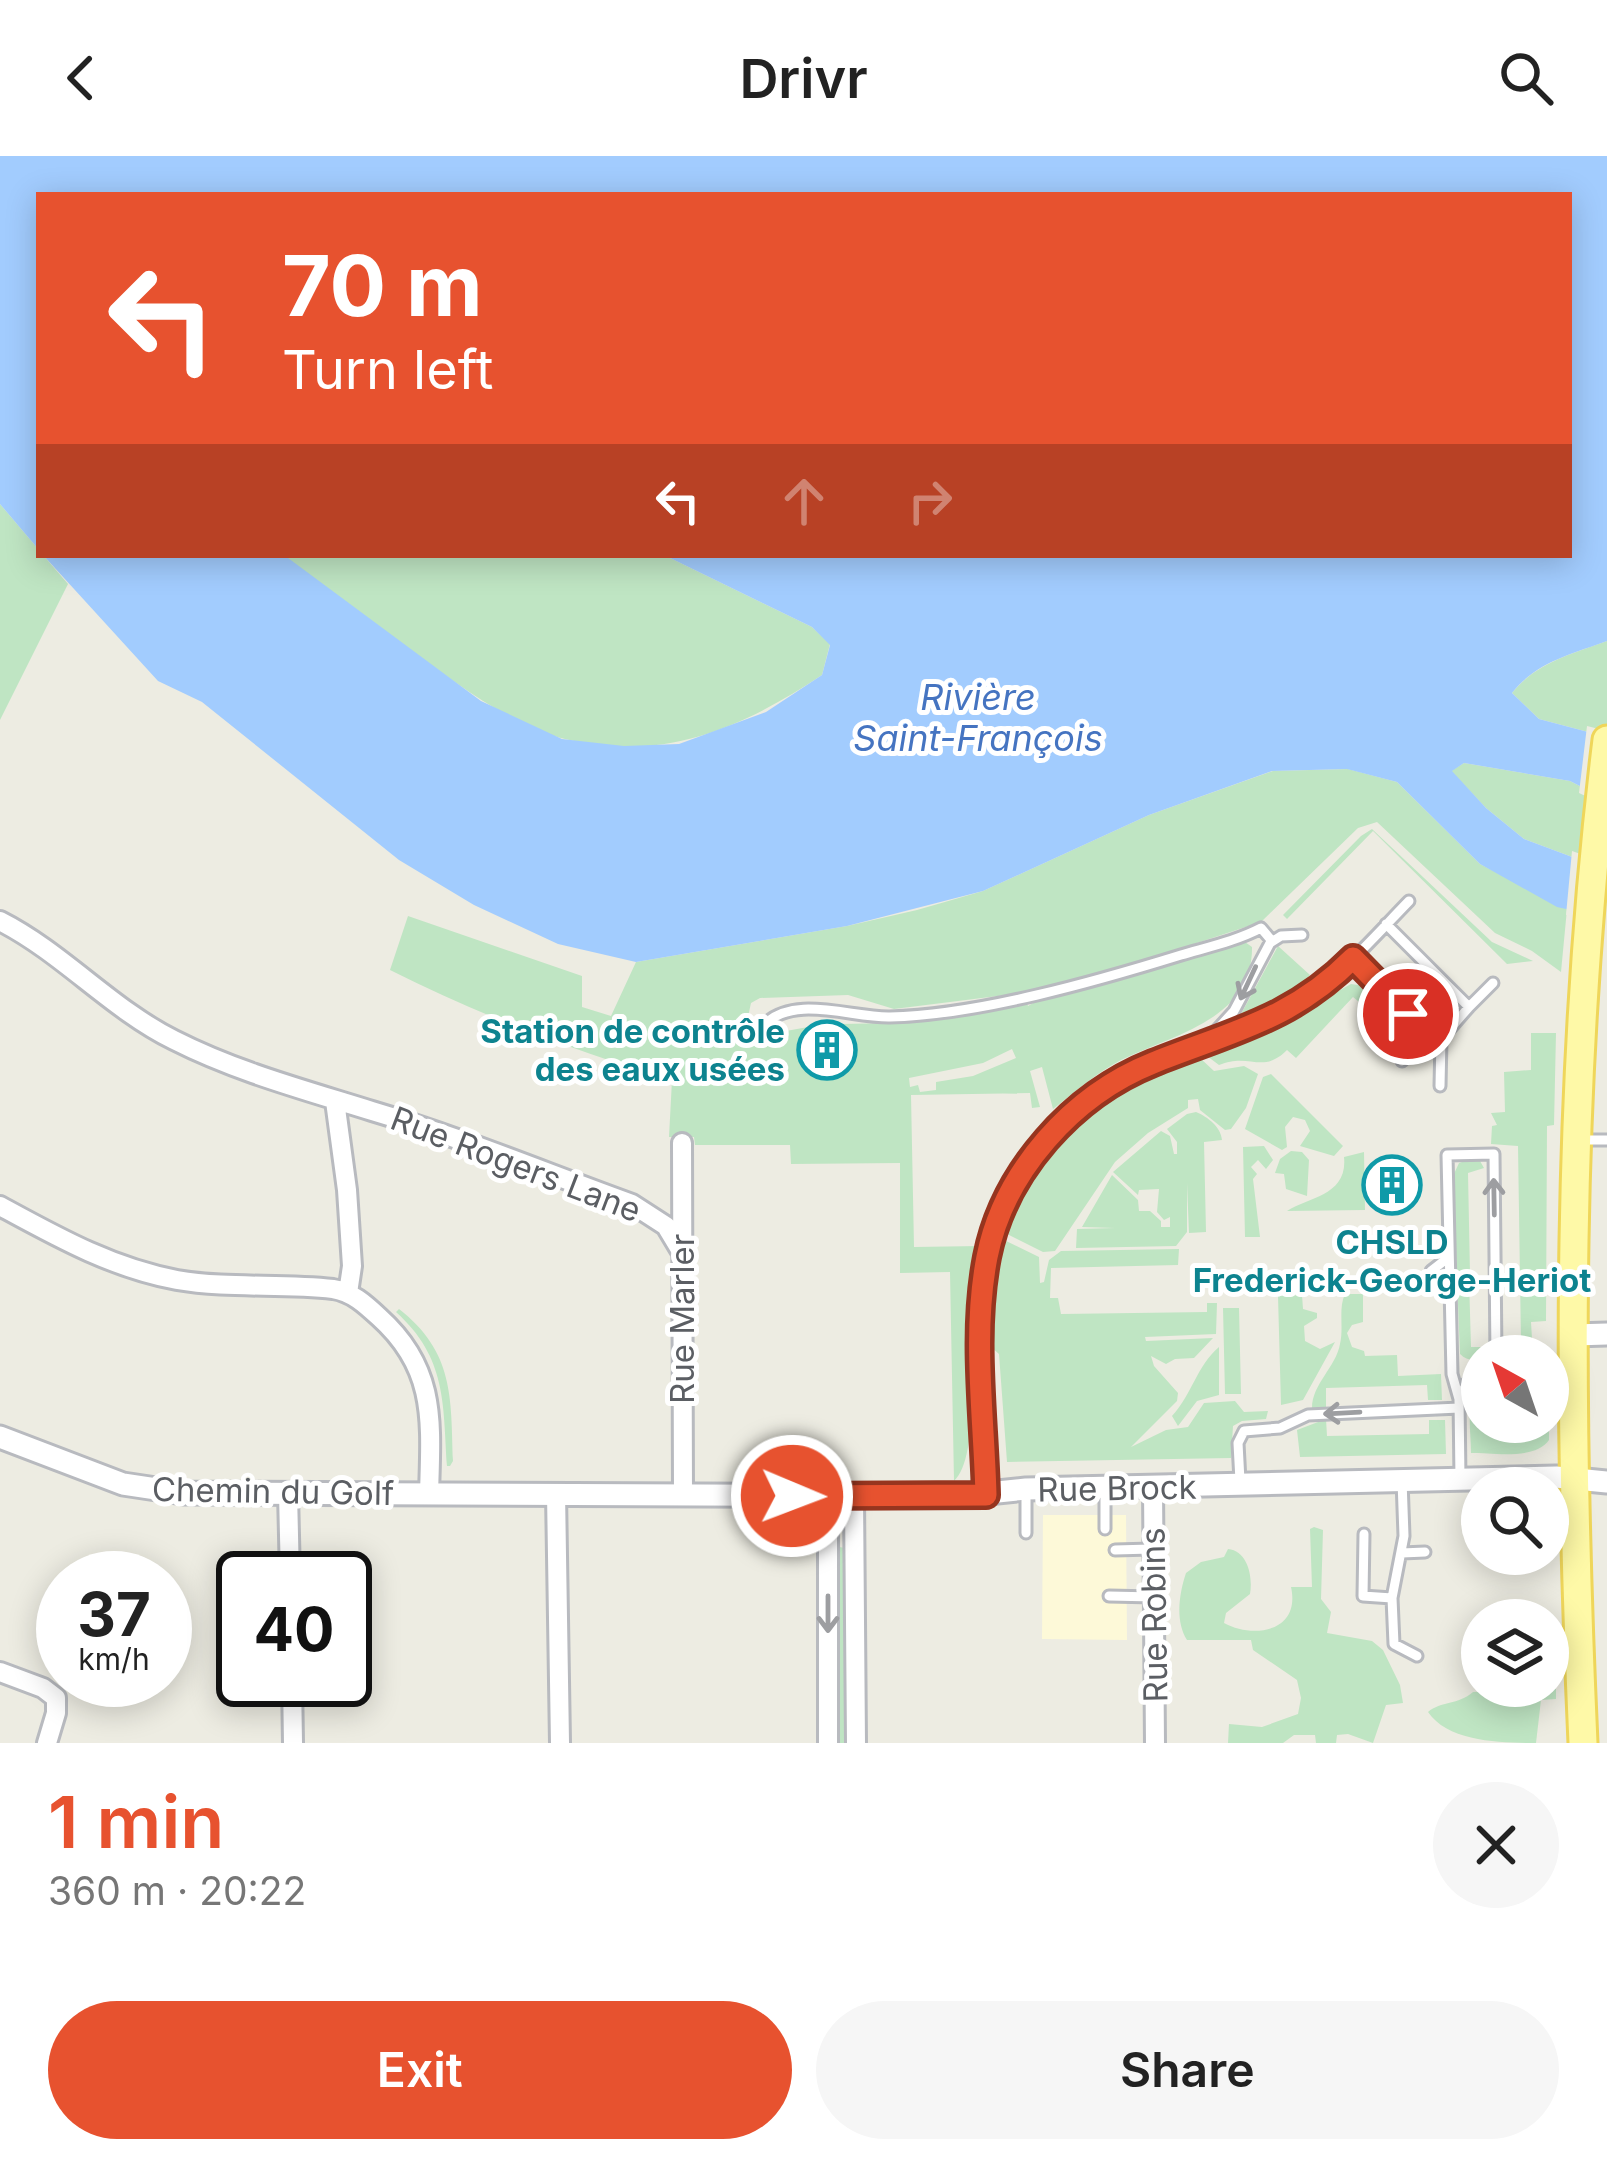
<!DOCTYPE html>
<meta charset="utf-8">
<style>
:root{--surface:#fff;--page:#f6f6f6;--text:#222;--muted:#767676;--accent:#e7522f}
body{margin:0;font-family:Inter,sans-serif;background:var(--page);color:var(--text);height:100vh;display:flex;flex-direction:column;font-size:45px;white-space:nowrap}
*{box-sizing:border-box;margin:0}
p{font-size:39px;color:var(--muted)}
.icon{flex:none;width:66px;height:66px;fill:none;stroke:currentColor;stroke-width:2;stroke-linecap:round;stroke-linejoin:round}
.map{position:relative;height:1587px;overflow:hidden}
.sheet{display:flex;flex-direction:column;background:var(--surface);flex:1}
.sheet>*{flex:none}
.banner{position:absolute;left:36px;top:36px;width:1536px;height:366px;border-radius:0px;box-shadow:0 6px 30px #0003;background:#e7522f;color:#fff;overflow:hidden}
.needle{width:78px;rotate:320deg}
.controls{position:absolute;left:1461px;top:1179px;display:grid;gap:24px}
.controls a{display:grid;place-items:center;width:108px;height:108px;border-radius:50%;background:var(--surface);box-shadow:0 6px 30px #0003;font-size:60px}
.speed{position:absolute;left:36px;top:1395px;display:flex;gap:24px;font-size:60px;font-weight:700;text-align:center}
.speed>*{display:grid;place-content:center;width:156px;height:156px;border-radius:50%;background:var(--surface);box-shadow:0 6px 30px #0003;line-height:1}
.speed small{font-size:30px;font-weight:400}
.speed .limit{border:6px solid #111;border-radius:18px;background:#fff;color:#111}
.pin{position:absolute;display:grid;place-items:center;width:102px;height:102px;color:#fff;margin:-51px;border:6px solid #fff;border-radius:50%;box-shadow:0 3px 12px #0007}
.me{position:absolute;width:132px;margin:-66px;rotate:91deg;stroke-linejoin:round;filter:drop-shadow(0 0 9px #0008)}
.turn{display:flex;align-items:center;gap:42px;height:252px;padding:0 48px;font-size:54px}
.turn .icon{width:156px;height:156px;stroke-width:2.5}
.turn b{display:block;font-size:84px;line-height:102px}
.lanes{display:flex;align-items:center;height:114px;padding:0 48px;background:#0003;justify-content:center;gap:60px;direction:ltr}
.lanes .off{opacity:.35}
.round{display:grid;place-items:center;flex:none;width:126px;height:126px;border-radius:63px;background:var(--page)}
.headline{display:flex;align-items:center;justify-content:space-between;height:204px;padding:0 48px}
h1{font-size:72px;font-weight:600;line-height:90px;color:var(--accent)}
.cta{display:flex;gap:24px;margin-top:auto;padding:24px 48px}
.cta a{flex:1;height:138px;border-radius:72px;background:var(--accent);color:#fff;font-size:48px;font-weight:600;line-height:138px;text-align:center}
.cta a+a{background:var(--page);color:var(--text)}
header{display:flex;justify-content:space-between;align-items:center;height:156px;padding:0 48px;background:var(--surface);font-size:54px;font-weight:600}
.map>svg:first-child{display:block}
</style>
<header><svg class="icon" aria-label="back" viewBox="0 0 24 24"><path d="M15 5l-7 7 7 7"/></svg>Drivr<svg class="icon" aria-label="search" viewBox="0 0 24 24"><circle cx="10" cy="10" r="6"/><path d="M15 15l6 6"/></svg></header>
<div class="map">
<svg width="1607" height="1587" viewBox="0 0 1607 1587">
<rect width="100%" height="100%" fill="#edece2"/>
<!-- commercial -->
<path fill="#fdf9d8" d="M1043,1359H1126L1127,1484L1042,1483Z"/>
<!-- green -->
<path fill="#bfe5c3" fill-rule="evenodd" d="M0,348L39,394V399H43L68,428L0,564Z
M284,399H664L812,471L830,488L822,519C742,572 663,607 565,583C512,571 452,524 408,492C367,463 318,436 284,399Z
M1607,485V581L1539,563L1512,537C1536,507 1571,498 1607,485Z
M1464,607L1570,625L1607,644V714L1524,683L1486,652L1451,615Z
M1348,613L1397,626L1480,708L1567,753L1561,816L1532,795L1495,777L1377,666L1358,672L1261,766L1142,805L1023,837L894,853L848,839L760,842L751,847L746,870L754,890H781L786,875L808,871L813,892L806,899L807,905L819,911L826,900L844,896L840,868L894,867L1026,844L1028,850L1045,840L1245,786L1252,791C1253,864 1172,879 1121,904C1096,917 1075,936 1053,953L1042,911L1030,915L1040,951L1032,952L1030,937L911,939L914,1091L981,1090C967,1140 985,1299 954,1325L950,1116L900,1117V1007L791,1008L790,989H695L694,981H669L672,924C575,895 481,860 390,814L408,760L582,820V851L611,860L636,806L847,770L917,754L983,735L1149,659L1273,615ZM1012,893L1016,902L973,920L936,926V934L920,936L918,929L910,931L909,922L983,907Z
M1372,673L1492,786L1533,805L1507,808L1373,675L1287,763L1283,759L1361,680Z
M1278,790L1310,819L1292,841L1244,864L1241,858Z
M1351,828L1365,830L1375,839L1364,850L1353,841L1296,902L1287,894C1262,919 1250,896 1219,909L1207,900L1281,867Z
M1531,877H1556L1554,969L1547,970L1546,1165L1531,1166L1533,1200H1506L1509,1189L1521,1187L1518,990L1491,988L1492,970L1497,969L1491,957L1505,956L1504,916L1531,914Z
M1200,902L1214,915L1244,910L1258,918L1246,952L1231,973L1225,974L1200,954L1198,943L1188,944V952L1148,977L1115,1006L1055,1095L1043,1096L1005,1077C1044,979 1103,936 1200,902Z
M1271,918L1343,990L1334,1000L1300,990L1310,975L1305,964L1293,961L1285,971L1287,991L1282,994L1245,973L1263,921Z
M1196,956C1208,961 1221,971 1222,984L1204,986L1206,1076L1189,1077L1187,1027V1076L1176,1090L1076,1092L1077,1073L1115,1072L1082,1071L1112,1019L1138,1044L1139,1055H1150L1161,1065V1071H1170V1061L1164,1064L1157,1056L1159,1033L1139,1034L1138,1039L1113,1016L1161,975L1170,980L1174,998H1177V986L1167,973L1187,958Z
M1264,990L1273,1004L1266,1013L1258,1004L1251,1011L1257,1018L1253,1023L1260,1081H1245L1243,991Z
M1291,995L1302,996L1309,1004L1307,1040L1286,1033L1284,1018L1275,1017L1280,1003Z
M1364,996L1365,1054L1287,1055C1310,1041 1348,1039 1344,1001Z
M1465,1005H1480L1484,1012L1468,1017L1470,1118H1457L1453,1020L1459,1007Z
M1004,1084L1039,1101L1040,1127L1044,1126L1049,1104L1061,1095L1179,1093L1178,1109L1051,1112L1050,1142H1058L1061,1158L1207,1156V1147H1217L1216,1178L1145,1181L1146,1185L1213,1182L1194,1202L1175,1203L1166,1208L1151,1200L1154,1210L1178,1237L1177,1245L1131,1291L1166,1274L1188,1271L1204,1247L1235,1245L1244,1256L1268,1255L1266,1263L1242,1265L1233,1270L1231,1302L1007,1306L999,1198L990,1190L992,1143Z
M1457,1123H1469L1471,1191H1485L1489,1198C1481,1203 1470,1208 1460,1198Z
M1345,1138H1363V1166L1352,1169L1347,1177L1352,1191L1364,1195L1365,1200L1397,1199L1398,1220L1441,1218L1442,1244H1428L1427,1229L1326,1232V1252H1312C1312,1228 1336,1211 1340,1188C1344,1171 1338,1153 1345,1138Z
M1302,1139L1303,1153L1317,1157V1162L1304,1170L1305,1185L1320,1193L1335,1186L1303,1244L1281,1249L1278,1140Z
M1223,1152H1239L1241,1238H1225Z
M399,1153C454,1196 451,1241 453,1305L450,1310H447C443,1248 447,1202 396,1156Z
M1219,1191V1239L1197,1245L1178,1270L1172,1260C1193,1237 1196,1211 1219,1191Z
M1549,1202V1284C1535,1304 1495,1297 1471,1297C1471,1271 1464,1242 1482,1221V1266H1548Z
M1326,1263L1327,1280L1429,1278V1264H1445L1446,1298L1300,1301L1297,1274Z
M1314,1371L1323,1374L1321,1443L1331,1456L1327,1477L1372,1485L1383,1494L1400,1529L1403,1547L1386,1549L1373,1587L1348,1578L1337,1579L1336,1587H1316L1315,1579H1294L1283,1587H1228L1229,1568L1262,1571L1298,1558L1301,1542L1297,1524L1253,1494L1251,1484H1187C1175,1465 1179,1438 1186,1417L1201,1406L1224,1401L1228,1393C1248,1395 1253,1421 1250,1438L1226,1457L1224,1467C1253,1483 1301,1476 1291,1431H1312L1310,1373Z
M839,1391L846,1392L848,1587H836Z
M1556,1533V1543L1541,1544L1536,1587C1502,1587 1448,1586 1428,1556C1441,1545 1458,1549 1473,1536Z"/>
<!-- water -->
<path fill="#a2ccfe" d="M0,0H1607V485C1572,498 1536,506 1512,537L1539,563L1607,581V644L1570,625L1464,607L1452,615L1486,652L1524,683L1607,714V762L1557,751L1480,708L1397,626L1347,613L1272,615L1149,659L983,735L847,770L636,806L558,788L474,749L399,704L202,546L158,525L43,399H284L481,545L562,583L624,590L679,588L766,556L822,519L830,489L812,471L664,399H1569V39H39V394L0,348Z"/>
<!-- pier -->
<path fill="#edece2" d="M1587,570L1607,575V650L1579,637Z
M1572,695L1607,707V768L1566,759Z"/>
<g fill="none" stroke-linecap="round" stroke-linejoin="round">
<!-- service casing -->
<g stroke="#b8babf" stroke-width="15">
<path id="service" d="M1386,768L1469,851L1441,883L1440,930
M1353,803L1428,878
M1469,851L1493,827
M764,869C794,838 852,862 890,861C978,859 1097,825 1181,799C1208,791 1236,785 1261,772L1272,785
M1204,888L1234,855L1270,787L1281,780L1302,779
M1402,905L1428,878L1433,880
M1581,984H1607
M1431,1115L1449,1101
M1432,1126L1450,1141
M1459,1243L1467,1227L1482,1213
M1460,1323L1459,1243L1452,1218L1447,999L1494,998L1496,1200
M1402,1324L1404,1380L1392,1442L1394,1488L1417,1500
M1240,1325L1238,1287L1244,1275L1280,1272L1308,1259L1459,1252
M1105,1332V1373
M986,1339C984,1261 973,1179 987,1102C1003,1020 1068,943 1143,911C1191,891 1242,880 1288,854C1335,827 1371,784 1409,745
M1026,1377V1334
M1364,1378L1363,1440L1392,1442
M1115,1394L1151,1393
M1402,1397L1425,1396
M1109,1440L1154,1441"/>
</g>
<!-- minor casing -->
<g stroke="#b8babf" stroke-width="24">
<path id="minor" d="M0,765C63,797 111,853 174,884C237,916 305,934 372,955C460,981 546,1017 632,1048L666,1070L681,1095
M335,945L347,1034L352,1110L348,1137
M682,987L683,1338
M0,1050C57,1081 112,1112 177,1124C229,1133 281,1127 333,1133C352,1136 365,1148 379,1161C437,1213 431,1266 429,1338
M1153,1331L1155,1587
M288,1337L290,1422
M556,1337L560,1587
M828,1341V1587
M854,1341L856,1587
M0,1516L43,1532L56,1542V1557L47,1587
M292,1524L293,1587"/>
</g>
<!-- tertiary casing -->
<g stroke="#b8babf" stroke-width="27">
<path id="tertiary" d="M1574,1179L1607,1178
M0,1281L123,1328L183,1337L959,1340L1026,1333L1556,1321L1607,1326"/>
</g>
<!-- primary casing -->
<g stroke="#efd65a" stroke-width="33">
<path id="primary" d="M1583,1587C1568,1252 1566,917 1607,584"/>
</g>
<!-- service -->
<use href="#service" stroke="#fff" stroke-width="9"/>
<!-- minor -->
<use href="#minor" stroke="#fff" stroke-width="18"/>
<!-- tertiary -->
<use href="#tertiary" stroke="#fff" stroke-width="21"/>
<!-- primary -->
<use href="#primary" stroke="#fef9a7" stroke-width="27"/>
</g>
<!-- one-way arrows -->
<defs><path id="oneway-shaft" d="M-6 0H5M1.5-3L5.5 0L1.5 3" fill="none" stroke-width="1.6" stroke-linecap="round" stroke-linejoin="round" transform="scale(3)"/></defs>
<g stroke="#9d9ea1">
<use href="#oneway-shaft" transform="translate(1248 827) rotate(115)"/>
<use href="#oneway-shaft" transform="translate(1494 1041) rotate(-91)"/>
<use href="#oneway-shaft" transform="translate(1342 1257) rotate(177)"/>
<use href="#oneway-shaft" transform="translate(828 1458) rotate(90)"/>
</g>
<g fill="none" stroke-linecap="round" stroke-linejoin="round">
<!-- route casing -->
<g stroke="#96351f" stroke-width="30">
<path id="route" d="M792,1340L986,1339C984,1261 972,1178 987,1101C1004,1015 1073,939 1153,907C1230,876 1292,864 1353,802L1408,858"/>
</g>
<!-- route -->
<use href="#route" stroke="#e7522f" stroke-width="21"/>
</g>
<!-- icons -->
<defs>
<g id="building-ring" transform="scale(3)"><circle r="9.5" fill="#fff" stroke="#0f9aa8" stroke-width="1.5"/><path d="M-4-6H4V6H1V3H-1V6H-4ZM-2.5-4.3h1.7v1.8h-1.7ZM.8-4.3h1.7v1.8H.8ZM-2.5-1h1.7V.8h-1.7ZM.8-1h1.7V.8H.8Z" fill="#0f9aa8"/></g>
</defs>
<g fill-rule="evenodd">
<use href="#building-ring" x="827" y="894"/>
<use href="#building-ring" x="1392" y="1029"/>
</g>
<g text-anchor="middle" dominant-baseline="central" stroke-width="10" stroke-linejoin="round" paint-order="stroke">
<!-- culture labels -->
<g font-size="33" font-weight="bold" fill="#0d838f" stroke="#fff" text-anchor="end">
<text x="785" y="875">Station de contrôle<tspan x="785" dy="38">des eaux usées</tspan></text>
<text x="1392" y="1086" text-anchor="middle">CHSLD<tspan x="1392" dy="38">Frederick-George-Heriot</tspan></text>
</g>
<!-- street labels -->
<g font-size="33" fill="#5b5e63" stroke="#fff">
<text transform="translate(516 1008) rotate(21)">Rue Rogers Lane</text>
<text transform="translate(682 1163) rotate(-90)">Rue Marler</text>
<text transform="translate(1117 1332) rotate(-1)">Rue Brock</text>
<text transform="translate(273 1335) rotate(1)">Chemin du Golf</text>
<text transform="translate(1154 1459) rotate(-91)">Rue Robins</text>
</g>
<!-- water labels -->
<g font-size="36" font-style="italic" fill="#4574c1" stroke="#fff">
<text x="978" y="541">Rivière<tspan x="978" dy="41">Saint-François</tspan></text>
</g>
</g>
</svg>
<div class="controls">
<a><svg class="needle" viewBox="-14 -14 28 28"><path d="M0-13l5 13h-10z" fill="#e53935"/><path d="M0 13l5-13h-10z" fill="#767676"/></svg></a>
<a><svg class="icon" aria-label="search" viewBox="0 0 24 24"><circle cx="10" cy="10" r="6"/><path d="M15 15l6 6"/></svg></a>
<a><svg class="icon" aria-label="layers" viewBox="0 0 24 24"><path d="M12 4l9 5-9 5-9-5zM3 14l9 5 9-5"/></svg></a>
</div>
<div class="speed"><div>37<small>km/h</small></div><div class="limit">40</div></div>
<div class="pin" style="left:1408px;top:858px;background:#d93025"><svg class="icon" aria-label="arrive" viewBox="0 0 24 24"><path d="M6 21V4h12l-3 4 3 4H6"/></svg></div>
<svg class="me" style="left:792px;top:1340px" viewBox="-20 -20 40 40"><circle r="17" fill="#e7522f" stroke="#fff" stroke-width="3"/><path d="M0-11L8 9 0 5-8 9z" fill="#fff"/></svg>
<div class="banner">
<div class="turn"><svg class="icon" aria-label="left" viewBox="0 0 24 24"><path d="M17 20v-9H6M10 6l-5 5 5 5"/></svg><div><b>70 m</b>Turn left</div></div>
<div class="lanes"><svg class="icon" aria-label="left" viewBox="0 0 24 24"><path d="M17 20v-9H6M10 6l-5 5 5 5"/></svg><svg class="icon off" aria-label="ahead" viewBox="0 0 24 24"><path d="M12 20V5M6 11l6-6 6 6"/></svg><svg class="icon off" aria-label="right" viewBox="0 0 24 24"><path d="M7 20v-9h11M14 6l5 5-5 5"/></svg></div>
</div>
</div>
<section class="sheet">
<div class="headline"><div><h1>1 min</h1><p>360 m · 20:22</p></div><a class="round"><svg class="icon" aria-label="close" viewBox="0 0 24 24"><path d="M6 6l12 12M18 6L6 18"/></svg></a></div>
<div class="cta"><a>Exit</a><a>Share</a></div>
</section>
